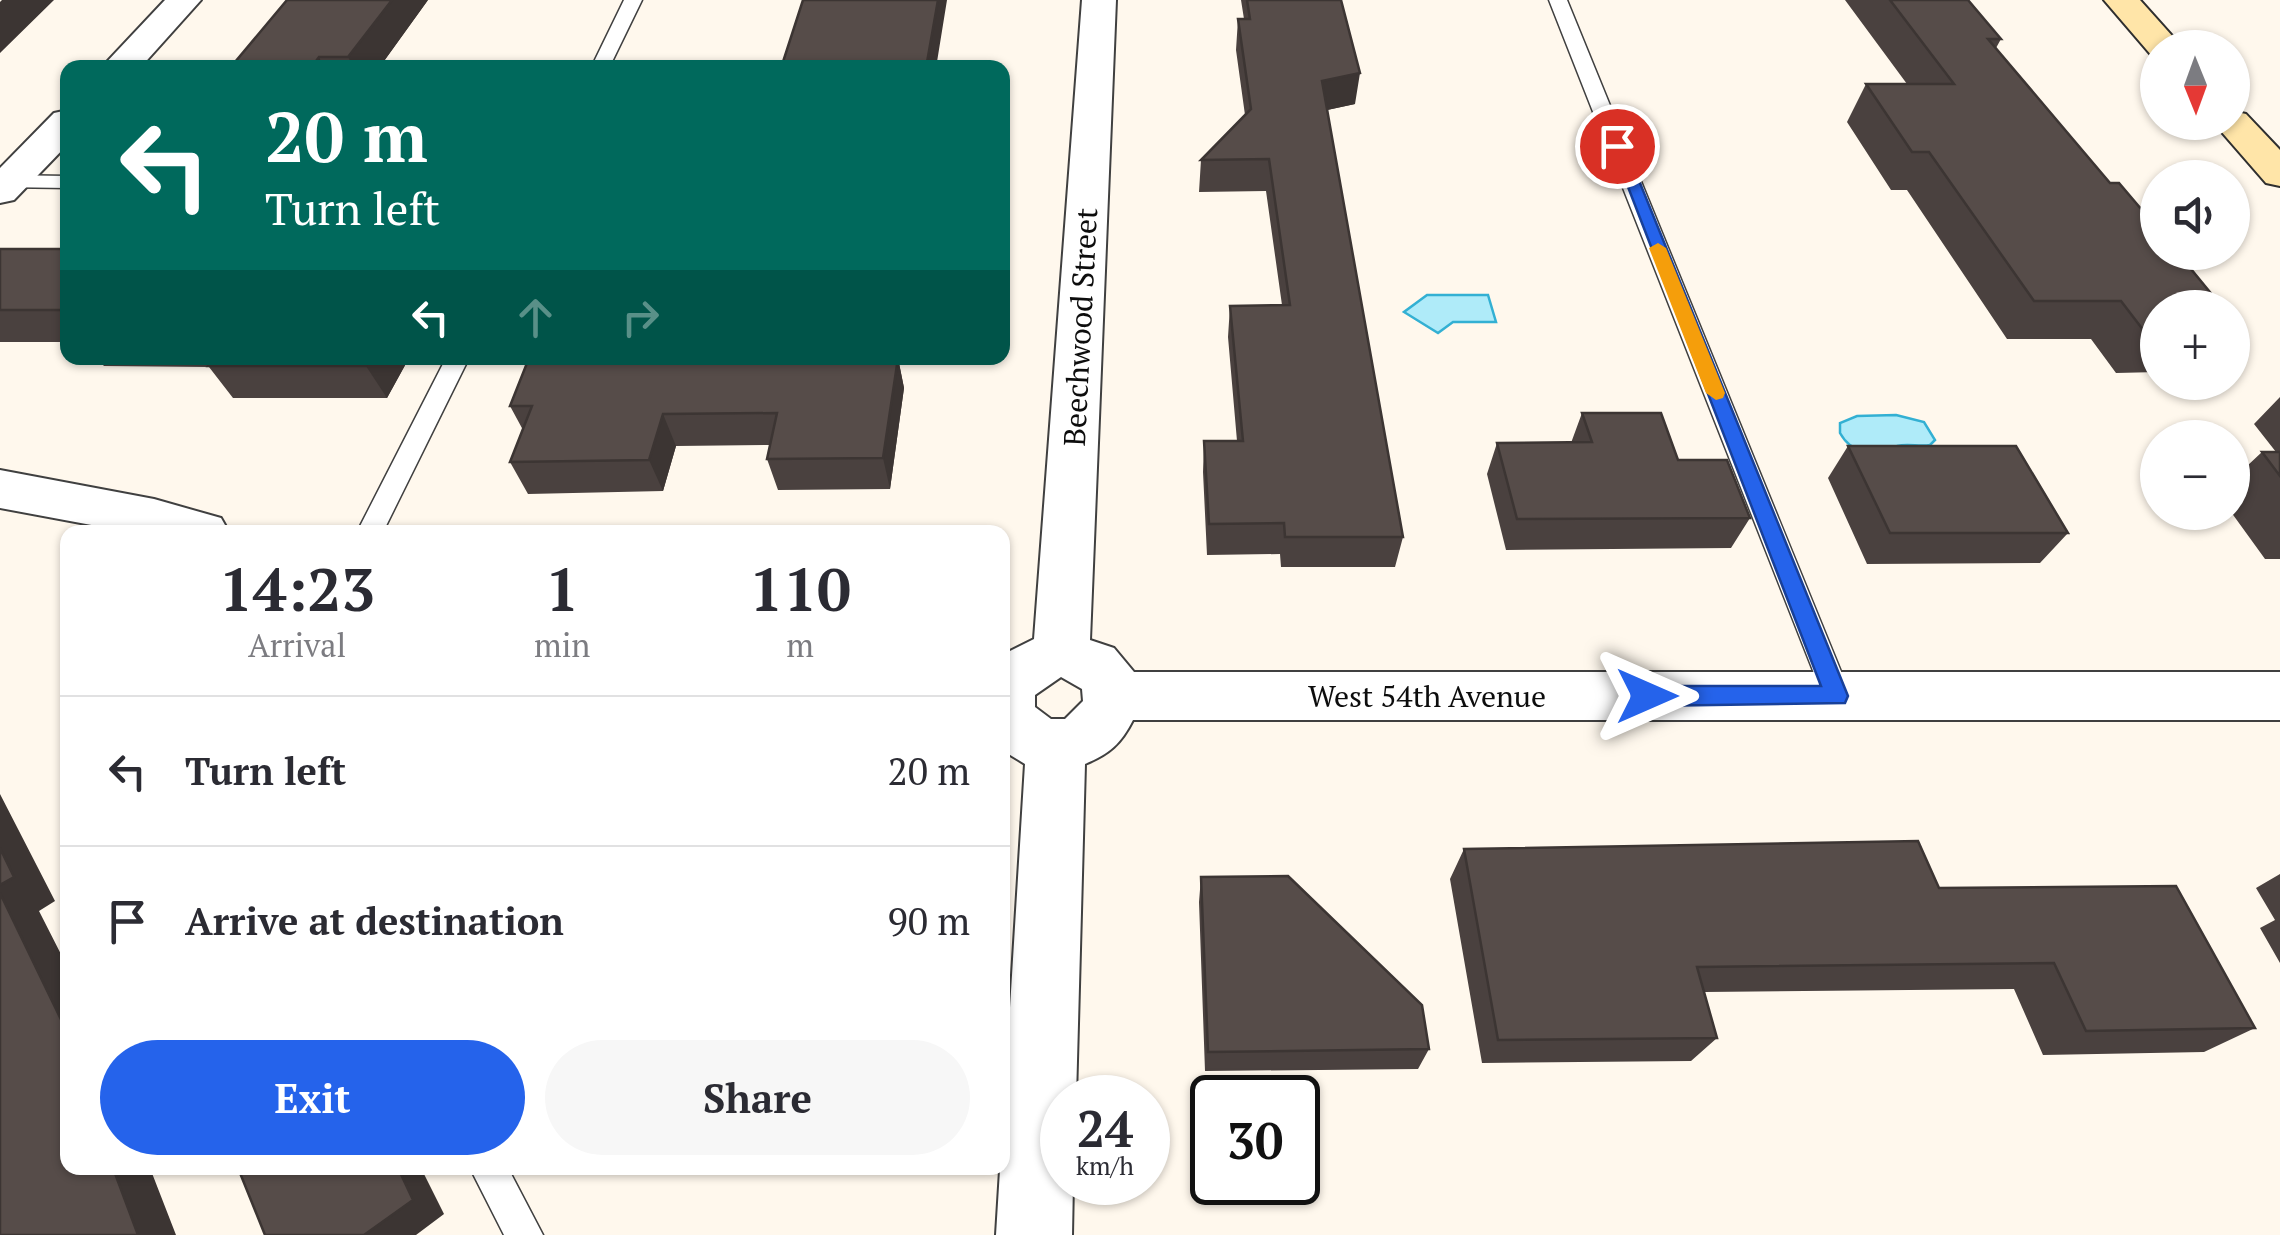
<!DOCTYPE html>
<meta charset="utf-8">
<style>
:root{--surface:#fff;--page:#f7f7f7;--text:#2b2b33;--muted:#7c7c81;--line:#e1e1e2;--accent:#2563eb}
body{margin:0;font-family:"PT Serif",serif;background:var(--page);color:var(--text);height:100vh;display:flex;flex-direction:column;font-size:38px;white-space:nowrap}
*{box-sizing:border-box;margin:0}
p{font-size:32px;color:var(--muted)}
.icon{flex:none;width:55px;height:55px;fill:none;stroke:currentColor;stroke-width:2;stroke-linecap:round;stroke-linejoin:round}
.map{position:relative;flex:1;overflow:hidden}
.details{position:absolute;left:60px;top:525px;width:950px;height:650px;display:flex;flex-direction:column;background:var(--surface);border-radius:20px;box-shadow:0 2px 8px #0004}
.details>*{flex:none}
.guide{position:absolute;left:60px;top:60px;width:950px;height:305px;border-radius:20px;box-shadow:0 2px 8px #0004;background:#00695c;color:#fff;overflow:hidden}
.needle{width:65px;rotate:179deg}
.tools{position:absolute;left:2140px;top:30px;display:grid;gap:20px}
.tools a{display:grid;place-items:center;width:110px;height:110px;border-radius:50%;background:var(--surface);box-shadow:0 2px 8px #0004;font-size:50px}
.speed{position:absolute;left:1040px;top:1075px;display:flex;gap:20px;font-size:50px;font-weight:700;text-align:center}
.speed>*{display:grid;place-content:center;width:130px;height:130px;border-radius:50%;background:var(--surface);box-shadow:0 2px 8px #0004;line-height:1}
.speed small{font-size:25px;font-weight:400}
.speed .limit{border:5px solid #111;border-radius:15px;background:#fff;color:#111}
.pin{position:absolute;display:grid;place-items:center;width:85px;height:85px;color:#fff;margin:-42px;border:5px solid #fff;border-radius:50%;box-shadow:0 2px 10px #0007}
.me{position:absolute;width:110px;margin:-55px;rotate:90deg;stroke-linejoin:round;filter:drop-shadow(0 0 8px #0008)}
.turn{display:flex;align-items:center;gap:35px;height:210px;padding:0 40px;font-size:45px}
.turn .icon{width:130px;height:130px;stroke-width:2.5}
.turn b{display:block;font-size:70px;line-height:85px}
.lanes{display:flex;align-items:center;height:95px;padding:0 40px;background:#0003;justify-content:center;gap:50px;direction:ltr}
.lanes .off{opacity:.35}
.eta{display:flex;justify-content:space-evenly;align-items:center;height:170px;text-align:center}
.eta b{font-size:60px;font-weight:700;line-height:70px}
.cta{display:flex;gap:20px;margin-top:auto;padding:20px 40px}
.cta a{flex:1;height:115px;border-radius:60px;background:var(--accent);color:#fff;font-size:40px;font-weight:700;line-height:115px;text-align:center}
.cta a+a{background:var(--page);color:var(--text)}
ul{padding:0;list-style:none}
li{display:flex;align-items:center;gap:30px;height:150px;padding:0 40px;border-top:2px solid var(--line)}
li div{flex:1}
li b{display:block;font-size:38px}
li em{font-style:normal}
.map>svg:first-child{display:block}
</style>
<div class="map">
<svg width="2280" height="1235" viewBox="0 0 2280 1235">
<rect width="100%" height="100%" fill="#fff8ed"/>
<!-- water -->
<path fill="#afebf9" stroke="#33b0d3" stroke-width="2.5" d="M1427,295H1488L1496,322H1453L1438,333L1404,312Z
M1896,415L1924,422L1935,440L1930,445C1919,447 1908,443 1897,446C1874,451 1854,458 1840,433V423L1857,416Z"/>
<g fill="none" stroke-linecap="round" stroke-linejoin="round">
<!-- lane casing -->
<g stroke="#404040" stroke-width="3">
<path id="lane" d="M624,0H642L609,68H591Z
M1549,0H1567L1851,696L1847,705L1837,708L1827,705L1823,696Z
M0,175L68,176V188L0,187Z
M446,358H469L383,532H357Z
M470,1168H508L543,1235H504Z"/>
</g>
<!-- street casing -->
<g stroke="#404040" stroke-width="4">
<path id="street" d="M165,0H201L140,68H101Z
M1082,0H1116L1090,640L1114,648L1134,672H2280V720H1133C1121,744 1109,754 1085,764L1076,1098H1062V1182H1073L1072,1235H996L1025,764L1002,750V655L1034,639ZM1061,677L1082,689L1083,701L1065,719H1051L1035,707V695Z
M68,110V144L14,200L0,203V168L54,113Z
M0,470L154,499L221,518L229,532H129L0,508Z"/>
</g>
<!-- secondary casing -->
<g stroke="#2f2f2f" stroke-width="4">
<path id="secondary" d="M2104,0H2140L2183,48H2158V57L2152,56Z
M2232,111L2246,114L2280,150V186L2266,183L2213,122H2232Z"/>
</g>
<!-- lane -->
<use href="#lane" fill="#fff" fill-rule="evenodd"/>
<!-- street -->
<use href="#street" fill="#fff" fill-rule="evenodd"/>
<!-- secondary -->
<use href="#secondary" fill="#ffe5a8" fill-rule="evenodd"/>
</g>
<!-- wall -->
<path fill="#4a413f" d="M428,0L379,68H230Z
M1241,0H1341L1355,104L1327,110L1403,537L1395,567H1281L1280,554L1207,555L1203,472L1204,441H1237L1228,337L1230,306L1282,305L1266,191L1199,192L1201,160L1245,115L1236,50L1238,19H1244Z
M1845,0H1968L2001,39L1996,48L2158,308V372L2116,373L2091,339H2007L1907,190H1891L1847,122L1866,84H1907Z
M0,249H68V342H0Z
M2232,318L2246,334L2232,349Z
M96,358H409L387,398H233L209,367L104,366Z
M898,358L904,388L890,489L778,490L767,459L770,445L676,446L663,491L528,494L510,462L523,430L510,406Z
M2280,397V559H2265L2231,512H2232V480L2262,452H2276L2254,424Z
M1582,413L1678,460L1750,518L1731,548L1506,550L1487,474L1497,443H1571Z
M1848,446L2068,533L2040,563L1867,564L1828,478Z
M1464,849L1939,888L2255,1028L2204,1052L2043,1055L2014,989L1704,992L1717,1038L1691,1061L1482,1063L1450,879Z
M2280,874V963L2260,928L2275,920L2256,888Z
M1201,877L1429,1049L1418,1069L1205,1071L1199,902Z"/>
<!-- shaded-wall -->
<path fill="#3c3533" d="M2,0H54L0,53V2Z
M392,0H428L379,68H354L348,57Z
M938,0H947L936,68H926Z
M319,57L324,68H311Z
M1360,73L1355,104L1318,112L1322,81Z
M371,358H409L387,398L366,366Z
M898,358L904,388L890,489L883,458Z
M663,414L676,446L663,491L649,460Z
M0,794L55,901L39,911L68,968V1034L0,893Z
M113,1168H150L176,1235H138Z
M398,1168H421L444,1214L416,1235H364Z"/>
<!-- building -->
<path fill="#564c49" stroke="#3c3533" stroke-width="2.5" d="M287,0H392L348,57H319L311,68H230Z
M803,0H938L926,68H781Z
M1247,0H1341L1360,73L1322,81L1403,537H1285L1284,523L1209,524L1204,441H1243L1230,306L1290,305L1269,159L1201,160L1251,109L1238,19H1250Z
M1890,0H1968L2001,39H1988L2110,183H2119L2158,229V252H2177L2223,308H2158V335H2147L2121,301H2034L1929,152H1912L1866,84H1954Z
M0,249H68V310H0Z
M2232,318L2246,334H2232Z
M214,358H371L366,366H208Z
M529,358H898L883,458L767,459L777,413L663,414L649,460L510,462L532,406H510Z
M1582,413H1661L1678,460H1727L1750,518L1517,519L1497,443L1592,442Z
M1848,446H2016L2068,533H1890Z
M2262,452H2280V476Z
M1918,841L1939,888L2176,886L2255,1028L2086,1031L2054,963L1697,967L1717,1038L1498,1040L1464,849Z
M0,848L14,877L0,885Z
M1288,876L1422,1005L1429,1049L1208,1052L1201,877Z
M0,893L68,1034V1168H113L138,1235H0Z
M238,1168H398L413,1200L364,1235H265Z"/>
<!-- route -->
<path fill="#2563eb" stroke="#184099" stroke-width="2.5" d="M1611,143L1625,146L1848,696L1845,703L1647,706L1635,696L1647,686H1821Z"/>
<!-- slow -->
<path fill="#f59e0b" d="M1658,243L1666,248L1725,393L1723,398L1716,400L1706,393L1649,248Z"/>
<g text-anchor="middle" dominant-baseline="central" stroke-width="10" stroke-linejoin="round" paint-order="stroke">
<!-- street labels -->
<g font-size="30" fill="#0d0d0d" stroke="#fff">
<text transform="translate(1080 327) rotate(-87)">Beechwood Street</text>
<text x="1427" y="696">West 54th Avenue</text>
</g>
</g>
</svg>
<div class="tools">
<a><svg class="needle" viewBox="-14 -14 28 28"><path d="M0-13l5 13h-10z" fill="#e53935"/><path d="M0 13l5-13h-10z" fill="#7c7c81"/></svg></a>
<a><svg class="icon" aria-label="sound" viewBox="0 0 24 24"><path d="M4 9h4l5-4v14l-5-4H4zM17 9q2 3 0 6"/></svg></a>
<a>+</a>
<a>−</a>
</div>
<div class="speed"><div>24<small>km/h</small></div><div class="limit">30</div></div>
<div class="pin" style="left:1617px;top:146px;background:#d93025"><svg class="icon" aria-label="arrive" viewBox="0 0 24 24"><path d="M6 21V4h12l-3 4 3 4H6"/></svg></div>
<svg class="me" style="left:1647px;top:696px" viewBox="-20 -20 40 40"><path d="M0-17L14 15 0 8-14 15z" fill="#2563eb" stroke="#fff" stroke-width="4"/></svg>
<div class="guide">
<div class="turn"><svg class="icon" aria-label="left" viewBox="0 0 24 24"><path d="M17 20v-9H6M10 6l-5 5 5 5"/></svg><div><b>20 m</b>Turn left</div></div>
<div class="lanes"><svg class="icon" aria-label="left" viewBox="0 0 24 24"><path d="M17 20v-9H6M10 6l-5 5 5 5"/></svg><svg class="icon off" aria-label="ahead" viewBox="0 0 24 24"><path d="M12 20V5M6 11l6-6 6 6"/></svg><svg class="icon off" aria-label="right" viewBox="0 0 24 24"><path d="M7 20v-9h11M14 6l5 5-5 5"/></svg></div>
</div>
<section class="details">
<div class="eta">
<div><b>14:23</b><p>Arrival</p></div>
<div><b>1</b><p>min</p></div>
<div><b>110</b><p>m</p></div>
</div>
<ul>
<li><svg class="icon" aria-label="left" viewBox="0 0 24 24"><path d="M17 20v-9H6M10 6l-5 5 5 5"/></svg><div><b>Turn left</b></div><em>20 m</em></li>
<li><svg class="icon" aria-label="arrive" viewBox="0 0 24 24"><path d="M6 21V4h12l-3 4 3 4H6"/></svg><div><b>Arrive at destination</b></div><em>90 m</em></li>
</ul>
<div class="cta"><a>Exit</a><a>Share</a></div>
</section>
</div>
